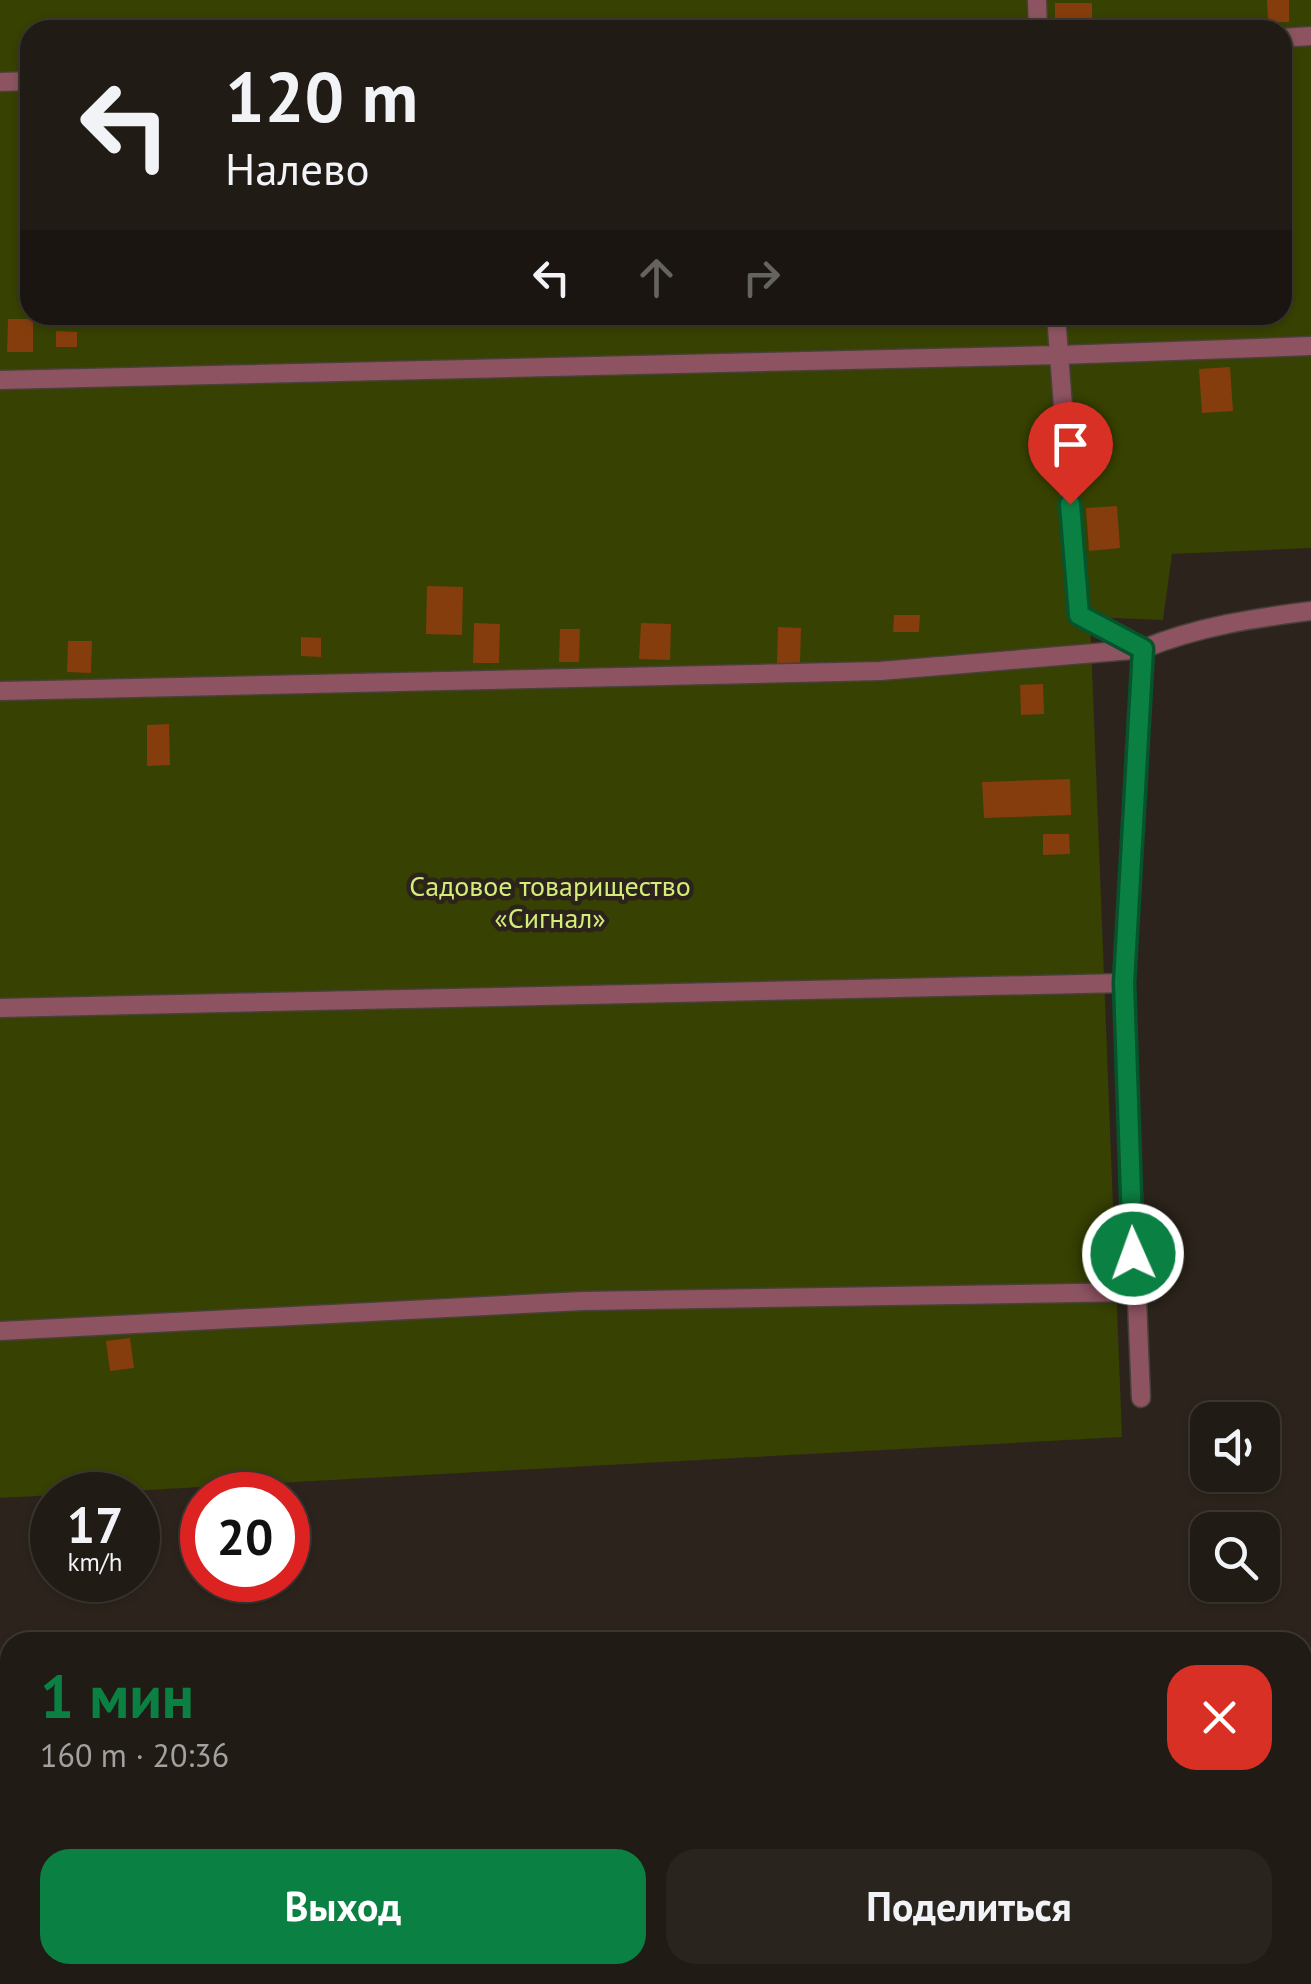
<!DOCTYPE html>
<html lang="ru">
<meta charset="utf-8">
<style>
:root{--surface:#211b15;--page:#29241e;--text:#f1f3f6;--muted:#a2a1a0;--line:#3e3934;--accent:#0b8043}
body{margin:0;font-family:"PT Sans",sans-serif;background:var(--page);color:var(--text);height:100vh;display:flex;flex-direction:column;font-size:38px;white-space:nowrap}
*{box-sizing:border-box;margin:0}
p{font-size:32px;color:var(--muted)}
.icon{flex:none;width:55px;height:55px;fill:none;stroke:currentColor;stroke-width:2;stroke-linecap:round;stroke-linejoin:round}
.map{position:relative;flex:1;overflow:hidden}
.side{position:absolute;left:0px;top:1632px;width:1312px;height:352px;display:flex;flex-direction:column;background:var(--surface);border-radius:30px 30px 0 0;box-shadow:0 2px 8px #0004,0 0 0 2px var(--line)}
.side>*{flex:none}
.banner{position:absolute;left:20px;top:20px;width:1272px;height:305px;border-radius:30px;box-shadow:0 2px 8px #0004,0 0 0 2px var(--line);background:#211b15;color:var(--text);overflow:hidden}
.controls{position:absolute;left:1190px;top:1402px;display:grid;gap:20px}
.controls a{display:grid;place-items:center;width:90px;height:90px;border-radius:20px;background:var(--surface);box-shadow:0 2px 8px #0004,0 0 0 2px var(--line);font-size:50px}
.speed{position:absolute;left:30px;top:1472px;display:flex;gap:20px;font-size:50px;font-weight:700;text-align:center}
.speed>*{display:grid;place-content:center;width:130px;height:130px;border-radius:50%;background:var(--surface);box-shadow:0 2px 8px #0004,0 0 0 2px var(--line);line-height:1}
.speed small{font-size:25px;font-weight:400}
.speed .limit{border:15px solid #d22;background:#fff;color:#111}
.pin{position:absolute;display:grid;place-items:center;width:85px;height:85px;color:#fff;margin:-102px -42px;border-radius:50% 50% 50% 0;rotate:-45deg;box-shadow:0 0 10px #0007}
.pin .icon{rotate:45deg}
.me{position:absolute;width:110px;margin:-55px;rotate:358deg;stroke-linejoin:round;filter:drop-shadow(0 0 8px #0008)}
.turn{display:flex;align-items:center;gap:35px;height:210px;padding:0 40px;font-size:45px}
.turn .icon{width:130px;height:130px;stroke-width:2.5}
.turn b{display:block;font-size:70px;line-height:85px}
.lanes{display:flex;align-items:center;height:95px;padding:0 40px;background:#0003;justify-content:center;gap:50px;direction:ltr}
.lanes .off{opacity:.35}
.round{display:grid;place-items:center;flex:none;width:105px;height:105px;border-radius:30px;background:var(--page)}
.headline{display:flex;align-items:center;justify-content:space-between;height:170px;padding:0 40px}
h1{font-size:60px;font-weight:600;line-height:75px;color:var(--accent)}
.action{display:flex;gap:20px;margin-top:auto;padding:20px 40px}
.action a{flex:1;height:115px;border-radius:30px;background:var(--accent);color:#fff;font-size:40px;font-weight:600;line-height:115px;text-align:center}
.action a+a{background:var(--page);color:var(--text)}
.map>svg:first-child{display:block}
</style>
<div class="map">
<svg width="1311" height="1984" viewBox="0 0 1311 1984">
<rect width="100%" height="100%" fill="#2c241c"/>
<!-- green -->
<path fill="#374101" fill-rule="evenodd" d="M0,0H1311V548L1172,554L1163,620L1090,617L1122,1437L0,1498ZM30,30H1282V315H30Z"/>
<!-- building -->
<path fill="#853d0d" d="M1267,0H1289V22H1268Z
M1055,3H1092V30H1055Z
M8,319H33V352H7Z
M56,331L77,332V347H56Z
M1230,367L1233,411L1202,413L1199,369Z
M1117,506L1120,548L1089,551L1086,508Z
M427,586L463,587L462,635L426,634Z
M894,615H920L919,632H893Z
M474,623L500,624L499,663H473Z
M641,623L671,624L670,660L639,659Z
M778,627L801,628L800,663H777Z
M560,629H580L579,662H559Z
M301,637L321,638V657L301,656Z
M68,641H92L91,673L67,672Z
M1043,684L1044,714L1021,715L1020,685Z
M169,724L170,765L147,766V725Z
M1070,779L1071,815L984,818L982,782Z
M1043,834H1069L1070,854L1043,855Z
M130,1338L134,1368L110,1371L106,1341Z"/>
<g fill="none" stroke-linecap="round" stroke-linejoin="round">
<!-- lane casing -->
<g stroke="#484139" stroke-width="21">
<path id="lane" d="M1037,0L1038,30
M1282,38L1311,36
M0,82L30,81
M1056,315L1079,615L1143,649
M0,380L1059,355L1311,346
M0,691L880,671L1143,649C1196,627 1254,618 1311,611
M0,1008L1124,983
M0,1331L583,1301L1134,1292
M1141,1398L1124,983L1143,649"/>
</g>
<!-- lane -->
<use href="#lane" stroke="#8d5361" stroke-width="18"/>
</g>
<g fill="none" stroke-linecap="round" stroke-linejoin="round">
<!-- route casing -->
<g stroke="#07532c" stroke-width="25">
<path id="route" d="M1070,504L1079,615L1143,649L1124,983L1133,1254"/>
</g>
<!-- route -->
<use href="#route" stroke="#0b8043" stroke-width="18"/>
</g>
<g text-anchor="middle" dominant-baseline="central" stroke-width="9" stroke-linejoin="round" paint-order="stroke">
<!-- park labels -->
<g font-size="28" fill="#d4ec78" stroke="#2c241c">
<text x="550" y="885">Садовое товарищество<tspan x="550" dy="32">«Сигнал»</tspan></text>
</g>
</g>
</svg>
<div class="controls">
<a><svg class="icon" aria-label="sound" viewBox="0 0 24 24"><path d="M4 9h4l5-4v14l-5-4H4zM17 9q2 3 0 6"/></svg></a>
<a><svg class="icon" aria-label="search" viewBox="0 0 24 24"><circle cx="10" cy="10" r="6"/><path d="M15 15l6 6"/></svg></a>
</div>
<div class="speed"><div>17<small>km/h</small></div><div class="limit">20</div></div>
<div class="pin" style="left:1070px;top:504px;background:#d93025"><svg class="icon" aria-label="arrive" viewBox="0 0 24 24"><path d="M6 21V4h12l-3 4 3 4H6"/></svg></div>
<svg class="me" style="left:1133px;top:1254px" viewBox="-20 -20 40 40"><circle r="17" fill="#0b8043" stroke="#fff" stroke-width="3"/><path d="M0-11L8 9 0 5-8 9z" fill="#fff"/></svg>
<div class="banner">
<div class="turn"><svg class="icon" aria-label="left" viewBox="0 0 24 24"><path d="M17 20v-9H6M10 6l-5 5 5 5"/></svg><div><b>120 m</b>Налево</div></div>
<div class="lanes"><svg class="icon" aria-label="left" viewBox="0 0 24 24"><path d="M17 20v-9H6M10 6l-5 5 5 5"/></svg><svg class="icon off" aria-label="ahead" viewBox="0 0 24 24"><path d="M12 20V5M6 11l6-6 6 6"/></svg><svg class="icon off" aria-label="right" viewBox="0 0 24 24"><path d="M7 20v-9h11M14 6l5 5-5 5"/></svg></div>
</div>
<section class="side">
<div class="headline"><div><h1>1 мин</h1><p>160 m · 20:36</p></div><a class="round" style="background:#d93025;color:#fff"><svg class="icon" aria-label="close" viewBox="0 0 24 24"><path d="M6 6l12 12M18 6L6 18"/></svg></a></div>
<div class="action"><a>Выход</a><a>Поделиться</a></div>
</section>
</div>
